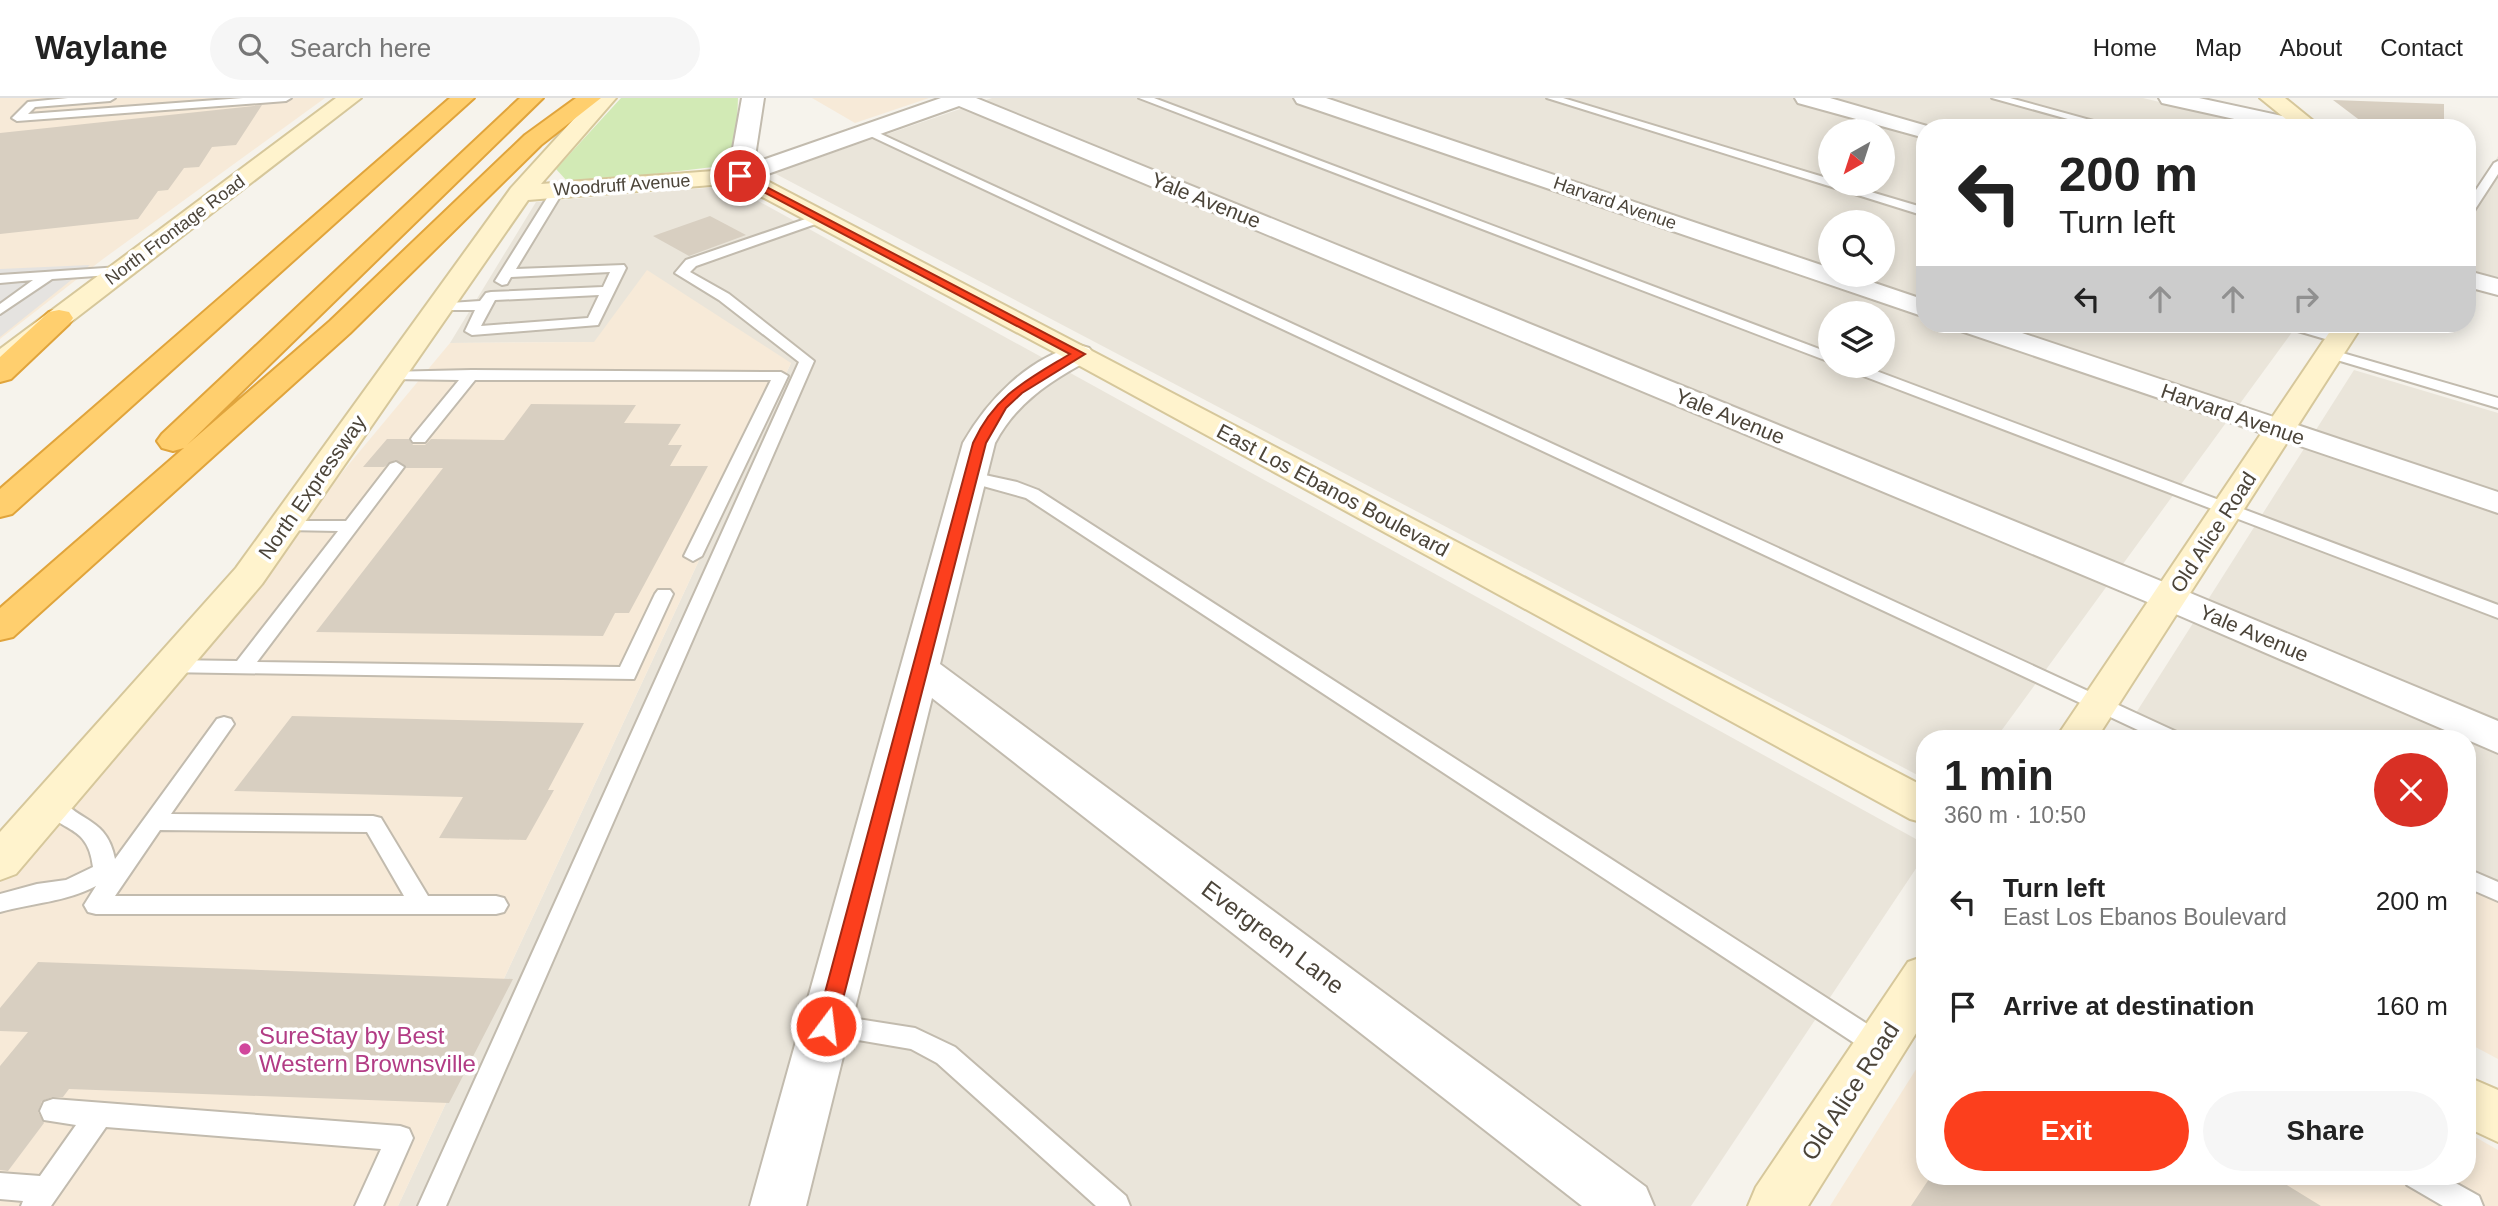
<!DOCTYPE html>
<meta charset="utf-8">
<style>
:root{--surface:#fff;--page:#f6f6f6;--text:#222;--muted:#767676;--line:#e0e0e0;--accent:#fc3f1d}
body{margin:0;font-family:Arial,sans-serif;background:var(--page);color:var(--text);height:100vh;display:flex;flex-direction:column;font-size:26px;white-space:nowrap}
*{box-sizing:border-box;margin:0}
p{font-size:23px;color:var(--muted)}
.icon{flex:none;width:38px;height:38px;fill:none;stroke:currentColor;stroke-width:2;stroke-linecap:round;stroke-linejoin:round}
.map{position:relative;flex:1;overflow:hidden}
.details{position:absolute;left:1916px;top:632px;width:560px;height:455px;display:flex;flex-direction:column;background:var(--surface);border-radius:28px;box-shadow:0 4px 18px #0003}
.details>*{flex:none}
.hud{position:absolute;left:1916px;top:21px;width:560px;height:214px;border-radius:28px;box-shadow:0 4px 18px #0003;background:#fff;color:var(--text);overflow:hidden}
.needle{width:46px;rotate:219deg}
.tools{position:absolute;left:1818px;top:21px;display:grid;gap:14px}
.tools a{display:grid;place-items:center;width:77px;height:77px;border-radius:50%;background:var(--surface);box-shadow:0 4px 18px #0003;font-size:35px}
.pin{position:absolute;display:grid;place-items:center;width:60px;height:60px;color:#fff;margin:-30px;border:4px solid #fff;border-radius:50%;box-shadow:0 2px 7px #0007}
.me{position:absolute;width:77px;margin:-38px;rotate:15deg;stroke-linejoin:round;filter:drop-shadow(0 0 5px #0008)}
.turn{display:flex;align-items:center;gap:24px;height:147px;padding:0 28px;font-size:32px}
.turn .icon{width:91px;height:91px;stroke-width:2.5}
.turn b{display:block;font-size:49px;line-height:60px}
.lanes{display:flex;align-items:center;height:66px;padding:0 28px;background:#0003;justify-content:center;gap:35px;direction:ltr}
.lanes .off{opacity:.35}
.round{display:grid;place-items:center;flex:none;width:74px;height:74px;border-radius:37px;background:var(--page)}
.headline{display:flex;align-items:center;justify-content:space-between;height:119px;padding:0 28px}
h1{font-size:42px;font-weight:600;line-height:52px}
.cta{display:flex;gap:14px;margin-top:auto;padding:14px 28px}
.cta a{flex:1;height:80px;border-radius:42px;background:var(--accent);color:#fff;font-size:28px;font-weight:600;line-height:80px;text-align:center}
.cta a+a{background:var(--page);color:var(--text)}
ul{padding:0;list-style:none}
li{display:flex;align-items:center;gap:21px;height:105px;padding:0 28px}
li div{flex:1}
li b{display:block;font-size:26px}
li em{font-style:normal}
header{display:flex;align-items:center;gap:42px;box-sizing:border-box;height:98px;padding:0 35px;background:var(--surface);border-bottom:2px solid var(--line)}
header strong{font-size:33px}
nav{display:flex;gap:38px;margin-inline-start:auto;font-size:24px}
.search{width:490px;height:63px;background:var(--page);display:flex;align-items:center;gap:18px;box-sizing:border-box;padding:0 24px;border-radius:38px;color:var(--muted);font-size:26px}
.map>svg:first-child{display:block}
</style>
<header>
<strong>Waylane</strong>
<div class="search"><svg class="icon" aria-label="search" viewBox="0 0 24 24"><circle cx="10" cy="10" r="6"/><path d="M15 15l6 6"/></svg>Search here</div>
<nav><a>Home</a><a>Map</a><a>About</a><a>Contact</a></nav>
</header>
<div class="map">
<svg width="2498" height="1108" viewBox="0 0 2498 1108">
<rect width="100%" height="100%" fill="#f6f3ec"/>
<!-- residential -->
<path fill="#eae5da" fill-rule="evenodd" d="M992,0H2143L2267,30H1925V226H2298L1996,640H1925V681L774,75ZM1830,33H1883V86H1830ZM1830,124H1883V177H1830ZM1830,215H1883V268H1830Z
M2498,58V179L2468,173V108Z
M731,88L1925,746V757L1691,1108H398L791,265L594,244L450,245L536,104Z
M2354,272L2498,315V798L2468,782V640H2180L2134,618Z"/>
<!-- commercial -->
<path fill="#f7ead8" d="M0,0H325L103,161L0,241Z
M812,0H929L855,25Z
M647,172L791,265L398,1108H0V785L450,245L594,244Z
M2468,782L2498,798V961L2468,945Z
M1925,957V1078H2468V1035L2498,1052V1108H1830Z"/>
<!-- green -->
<path fill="#d2eab5" d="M621,0H738L736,51L730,67L578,85L567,83L556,71Z"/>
<!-- parking -->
<path fill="#e5e3e0" d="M90,167L0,239V171Z"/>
<!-- building -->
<path fill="#d8cfc1" d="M2333,2L2444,6V30H2370Z
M262,7L236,47L212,49L199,69L184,70L168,92L158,93L138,121L0,136V35Z
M710,118L746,137L689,158L653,138Z
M531,306L636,307L624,325L681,326L668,347H682L670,368H708L629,515H615L603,538L316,534L443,370H406L395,362L384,369H363L387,341H409L413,347H425L431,341L504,342Z
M292,618L584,625L548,692H554L526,742L439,740L463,699L234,693Z
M38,864L513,881L449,1005L69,991L63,999H52L42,1003L38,1014L44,1025L8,1073L0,1072V968L28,934L0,933V910Z
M1931,1078H2272L2321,1108H1911Z"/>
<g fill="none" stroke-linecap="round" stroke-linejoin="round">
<!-- lane casing -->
<g stroke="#c2bbae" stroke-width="4">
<path id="lane" d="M68,0H115L110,3L35,9L28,16L243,0H291L286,3L17,23L12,20L28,4Z
M1139,0H1154L1830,255V264Z
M1547,0H1563L1830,81V86H1844L1925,110V118Z
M1992,0H2010L2119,30H2100Z
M868,30L2179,635L2182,640H2155L864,35V31Z
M2498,63V76L2472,116L2468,117V104L2494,65Z
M558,88L564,92L516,171L624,167L626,170L598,227L472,237L465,233L475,212H435V206L480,203L486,195L491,194L603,189L610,174L511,179L507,186L502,187L495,183L552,92ZM599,197L588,220L481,228L495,202Z
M820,116L826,120L824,123L696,168L690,174L729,196L814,263L446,1108H418L799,264L719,202L675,175L686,162Z
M120,169L127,173L125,176L52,181L0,216V206L33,182L0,185V177Z
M2282,226H2303L2344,238L2346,241L2339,245L2284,229Z
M2332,252L2498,300V310L2327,259L2325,256Z
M1843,268H1863L2498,507V520L1845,271Z
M472,272L781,274L788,278L702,458L693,463L684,458L771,282H475L425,344H413L411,341L413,338L459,282L391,281L386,280L384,277L386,274Z
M396,364L404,369L257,564L620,569L655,496L658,492H670L673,496L634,581L163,574L160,569L163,564L170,562L237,563L338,433L285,432L276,427L279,423H346L390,366Z
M971,374L1017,384L1038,392L1889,940L1893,948L1889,956L1880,959L1871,956L1026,400L965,383L963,379L965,375Z
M224,619L231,621L234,626L171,716L373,718L381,720L428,798H496L504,800L508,807L504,814L496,816H96L88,814L84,807L96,788C66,804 32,805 0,814V796L37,786L66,782L93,769C88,723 57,736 40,705L43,699L51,697L59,699C81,725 107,720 115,761L217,621ZM160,732L367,734L404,798H115Z
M2468,771L2498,784V803L2468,790Z
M826,916L915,930L955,949L1126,1098L1130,1108H1096L937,965L911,951L817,935L813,927L817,919Z
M53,1001L400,1028L409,1031L413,1040L383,1108H355L381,1051L106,1029L51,1108H21L23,1103L0,1101V1075L40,1078L76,1027L44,1022L40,1013L44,1004Z
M2403,1078H2443L2479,1098L2483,1108H2443L2407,1087Z"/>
</g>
<!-- street casing -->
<g stroke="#c2bbae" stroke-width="4">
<path id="street" d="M742,0H764L754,65L941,0H976L2183,492L2498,623V655L2157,508L959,8L748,83H732L728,78Z
M1294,0H1326L1830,170V177H1851L1925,202V219L1297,5Z
M1795,0H1830L1934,30H1925V40L1798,5Z
M2159,0H2199L2314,25L2317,30H2275L2162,5Z
M2468,173L2498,181V197L2468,189Z
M1954,226H1995L2498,394V415L1958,232Z
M1079,247L1089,250L1094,256L1089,262C1050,283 1016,305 995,345L940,566L1646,1089L1654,1108H1582L932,600L806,1108H750L963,345C988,301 1028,260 1079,247Z"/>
</g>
<!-- secondary casing -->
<g stroke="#d6c79b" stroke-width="4">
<path id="secondary" d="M336,0H361L10,271L0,274V251Z
M593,0H616L541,86L740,71L748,73L1925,689V725L1910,721L1069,262L736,85L528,102L262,486L16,776L0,782V734L236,470L511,90Z
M2260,0H2285L2322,30H2297Z
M2335,226H2363L2097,640H2056Z
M1925,858V921L1808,1108H1748L1756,1089L1908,864Z
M2468,979L2498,992V1044L2468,1030Z"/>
</g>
<!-- highway casing -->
<g stroke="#e0a43c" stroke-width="4">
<path id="highway" d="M450,0H474L12,416L0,419V391Z
M520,0H543L187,347L330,223L525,37L576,0H601L541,47L350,235L13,539L0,542V510L184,350L173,353L162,350L157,343L162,336Z
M59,212L69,214L73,220L69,226L11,281L0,284V259L49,214Z"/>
</g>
<!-- lane -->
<use href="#lane" fill="#fff" fill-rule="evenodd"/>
<!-- street -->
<use href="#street" fill="#fff" fill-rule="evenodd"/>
<!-- secondary -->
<use href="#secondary" fill="#fff3cd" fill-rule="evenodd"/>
<!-- highway -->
<use href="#highway" fill="#ffcf6e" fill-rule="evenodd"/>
</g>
<!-- route -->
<path fill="#fc3f1d" stroke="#a42913" stroke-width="2" d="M740,75L1085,256L1022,295L1006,310L986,345L836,928L833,934L826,937L819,934L816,928L973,345C995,297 1027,282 1070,256L737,80L736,78Z"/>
<!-- markers -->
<circle fill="#d1479c" stroke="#fff" stroke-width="2.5" cx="245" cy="951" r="7"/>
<g text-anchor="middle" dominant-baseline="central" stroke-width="7" stroke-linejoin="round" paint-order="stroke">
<!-- far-street labels -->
<g font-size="18" fill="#4b4439" stroke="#fff">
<text transform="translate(622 87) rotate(-4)">Woodruff Avenue</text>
<text transform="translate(1615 105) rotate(19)">Harvard Avenue</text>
<text transform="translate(175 132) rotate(-37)">North Frontage Road</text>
</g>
<!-- street labels -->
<g font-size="21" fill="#4b4439" stroke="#fff">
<text transform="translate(1206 102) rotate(22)">Yale Avenue</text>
<text transform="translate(2233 316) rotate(19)">Harvard Avenue</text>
<text transform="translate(1730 318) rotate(22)">Yale Avenue</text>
<text transform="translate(312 389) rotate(-55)">North Expressway</text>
<text transform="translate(1333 392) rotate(28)">East Los Ebanos Boulevard</text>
<text transform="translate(2213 434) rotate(-57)">Old Alice Road</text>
<text transform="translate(2254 535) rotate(23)">Yale Avenue</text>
</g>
<!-- near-street labels -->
<g font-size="24" fill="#4b4439" stroke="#fff">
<text transform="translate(1273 839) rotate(37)">Evergreen Lane</text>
<text transform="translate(1850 993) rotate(-57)">Old Alice Road</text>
</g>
<!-- near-hotel labels -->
<g font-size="24" fill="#b23c85" stroke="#fff" text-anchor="start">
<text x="259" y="937">SureStay by Best<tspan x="259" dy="28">Western Brownsville</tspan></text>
</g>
</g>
</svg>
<div class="tools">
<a><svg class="needle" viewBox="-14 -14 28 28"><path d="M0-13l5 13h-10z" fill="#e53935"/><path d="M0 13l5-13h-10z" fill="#767676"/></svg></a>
<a><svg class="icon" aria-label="search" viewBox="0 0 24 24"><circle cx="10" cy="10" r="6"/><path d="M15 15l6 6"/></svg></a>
<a><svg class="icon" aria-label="layers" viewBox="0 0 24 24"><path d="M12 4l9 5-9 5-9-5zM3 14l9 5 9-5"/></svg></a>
</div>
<div class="pin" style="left:740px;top:78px;background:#d93025"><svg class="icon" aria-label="arrive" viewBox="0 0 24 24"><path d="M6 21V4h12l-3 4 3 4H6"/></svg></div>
<svg class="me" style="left:826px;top:928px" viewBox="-20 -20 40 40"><circle r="17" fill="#fc3f1d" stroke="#fff" stroke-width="3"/><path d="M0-11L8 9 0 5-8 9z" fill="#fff"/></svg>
<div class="hud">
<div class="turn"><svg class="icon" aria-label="left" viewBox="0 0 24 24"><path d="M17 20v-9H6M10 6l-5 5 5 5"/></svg><div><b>200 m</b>Turn left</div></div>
<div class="lanes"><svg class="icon" aria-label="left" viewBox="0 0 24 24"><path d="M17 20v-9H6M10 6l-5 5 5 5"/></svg><svg class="icon off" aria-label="ahead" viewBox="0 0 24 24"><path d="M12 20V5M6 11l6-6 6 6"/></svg><svg class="icon off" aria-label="ahead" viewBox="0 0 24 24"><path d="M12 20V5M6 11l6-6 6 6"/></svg><svg class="icon off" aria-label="right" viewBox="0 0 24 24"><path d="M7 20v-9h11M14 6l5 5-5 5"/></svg></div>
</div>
<section class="details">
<div class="headline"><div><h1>1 min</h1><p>360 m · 10:50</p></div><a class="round" style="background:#d93025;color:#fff"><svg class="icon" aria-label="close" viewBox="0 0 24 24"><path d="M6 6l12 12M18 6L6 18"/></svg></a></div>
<ul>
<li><svg class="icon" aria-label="left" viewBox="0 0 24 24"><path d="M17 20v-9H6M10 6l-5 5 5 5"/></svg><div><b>Turn left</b><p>East Los Ebanos Boulevard</p></div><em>200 m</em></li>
<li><svg class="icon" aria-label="arrive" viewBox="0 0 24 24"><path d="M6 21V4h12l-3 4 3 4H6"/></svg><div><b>Arrive at destination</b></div><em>160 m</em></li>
</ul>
<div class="cta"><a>Exit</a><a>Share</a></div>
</section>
</div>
